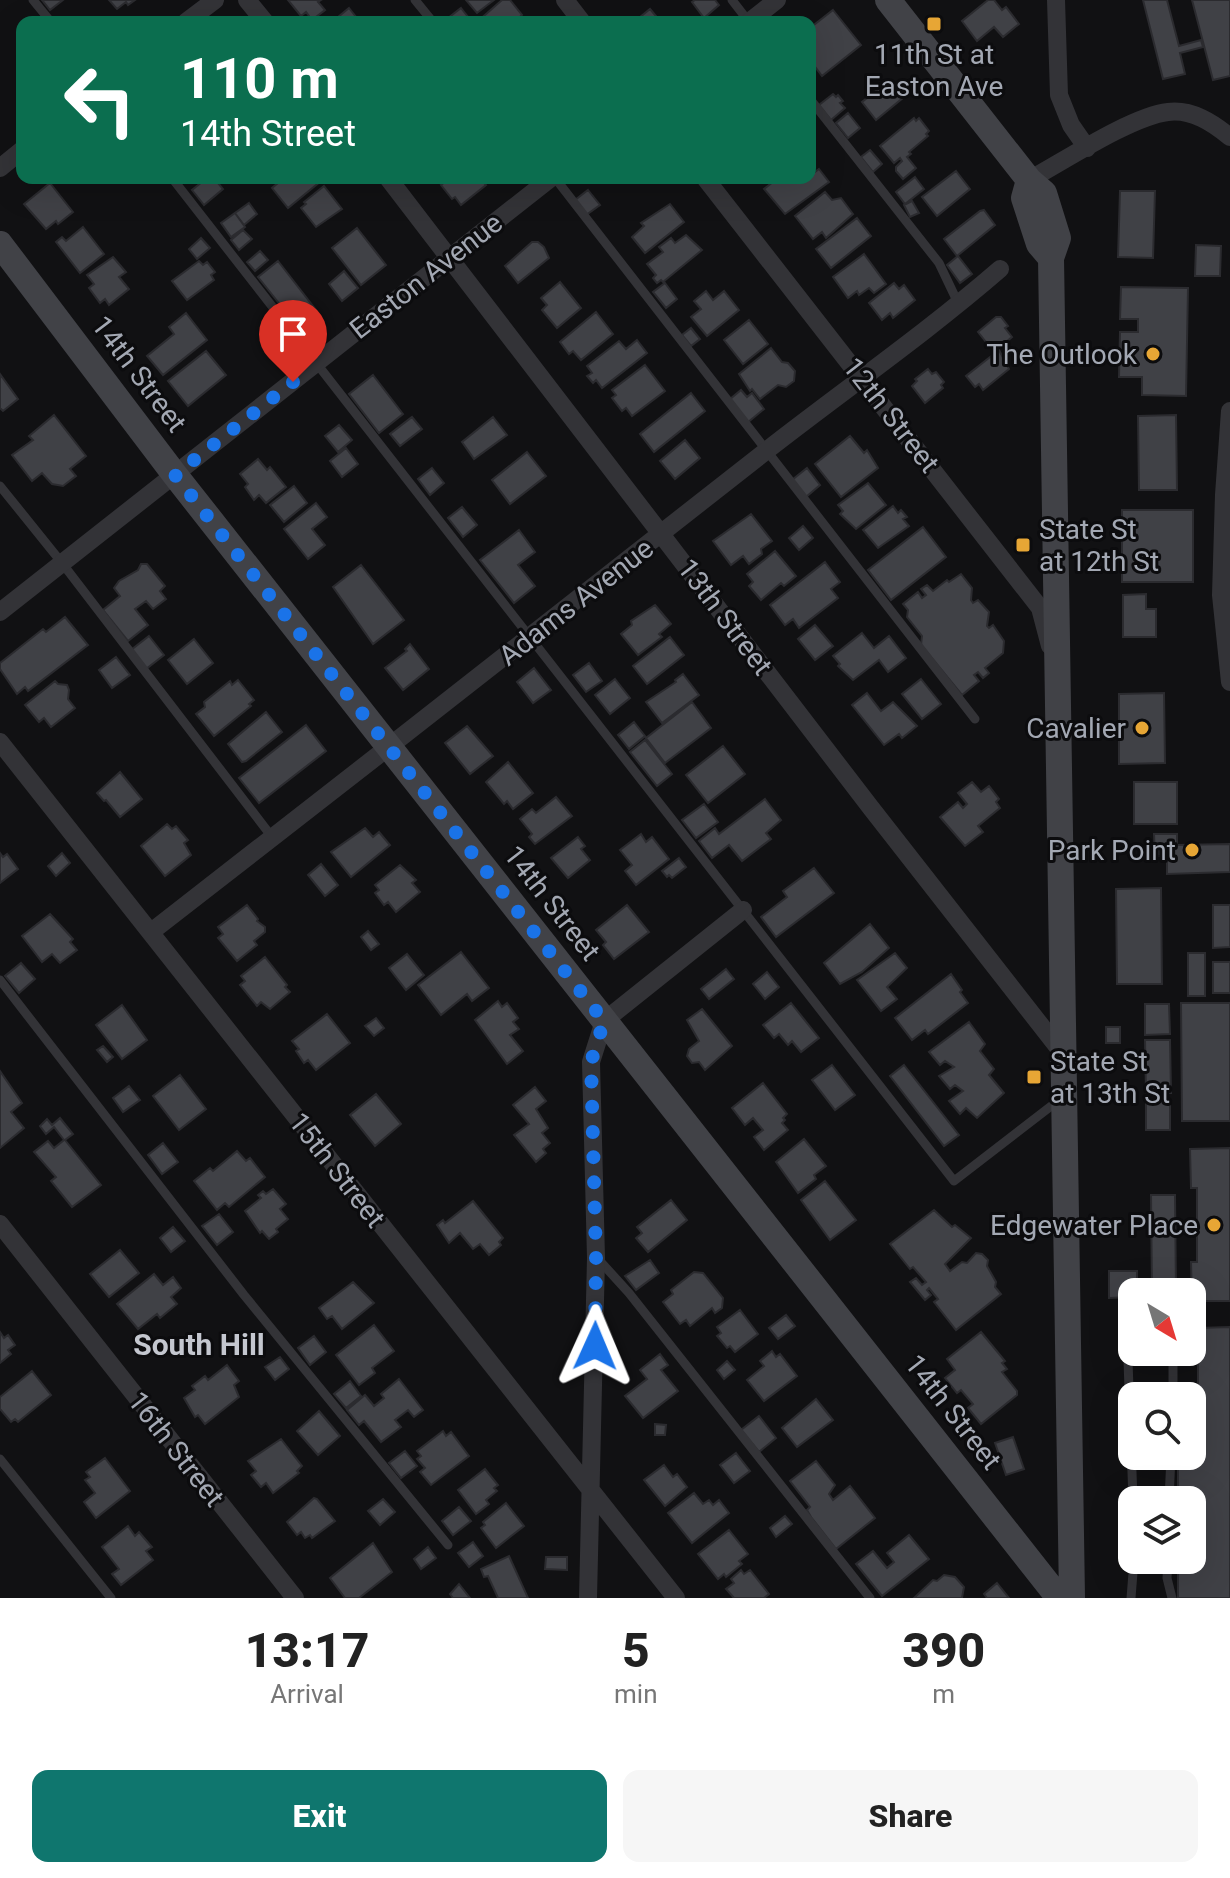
<!DOCTYPE html>
<style>
:root{--surface:#fff;--page:#f6f6f6;--text:#222;--muted:#767676;--accent:#0f766e}
body{margin:0;font-family:Roboto,sans-serif;background:var(--page);color:var(--text);height:100vh;display:flex;flex-direction:column;font-size:30px;white-space:nowrap}
*{box-sizing:border-box;margin:0}
p{font-size:26px;color:var(--muted)}
.icon{flex:none;width:44px;height:44px;fill:none;stroke:currentColor;stroke-width:2;stroke-linecap:round;stroke-linejoin:round}
.map{position:relative;height:1598px;overflow:hidden}
.drawer{display:flex;flex-direction:column;background:var(--surface);flex:1}
.drawer>*{flex:none}
.hud{position:absolute;left:16px;top:16px;width:800px;height:168px;border-radius:16px;box-shadow:0 8px 32px #0002;background:#0b6e4f;color:#fff;overflow:hidden}
.needle{width:52px;rotate:142deg}
.fabs{position:absolute;left:1118px;top:1278px;display:grid;gap:16px}
.fabs a{display:grid;place-items:center;width:88px;height:88px;border-radius:16px;background:var(--surface);box-shadow:0 8px 32px #0002;font-size:40px}
.pin{position:absolute;display:grid;place-items:center;width:68px;height:68px;color:#fff;margin:-82px -34px;border-radius:50% 50% 50% 0;rotate:-45deg;box-shadow:0 0 8px #0007}
.pin .icon{rotate:45deg}
.me{position:absolute;width:88px;margin:-44px;rotate:1deg;stroke-linejoin:round;filter:drop-shadow(0 0 6px #0008)}
.turn{display:flex;align-items:center;gap:28px;height:168px;padding:0 32px;font-size:36px}
.turn .icon{width:104px;height:104px;stroke-width:2.5}
.turn b{display:block;font-size:56px;line-height:68px}
.eta{display:flex;justify-content:space-evenly;align-items:center;height:136px;text-align:center}
.eta b{font-size:48px;font-weight:800;line-height:56px}
.primary-button{display:flex;gap:16px;margin-top:auto;padding:16px 32px}
.primary-button a{flex:1;height:92px;border-radius:16px;background:var(--accent);color:#fff;font-size:32px;font-weight:800;line-height:92px;text-align:center}
.primary-button a+a{background:var(--page);color:var(--text)}
.map>svg:first-child{display:block}
</style>
<div class="map">
<svg width="1230" height="1598" viewBox="0 0 1230 1598">
<rect width="100%" height="100%" fill="#111113"/>
<!-- building -->
<path fill="#404146" stroke="#2b2b2f" stroke-width="2" d="M42,0H63L50,10Z
M109,0H135L128,5L126,2L117,9Z
M288,0H321L318,2L325,10L312,20L306,12L301,16Z
M466,0H494L477,13Z
M502,0H510L522,15L514,22H477Z
M695,0H715L719,5L704,18L692,2Z
M988,0H994L1002,10L1006,7L1019,24L1003,37L994,27L977,41L962,21Z
M1143,0H1167L1179,46L1201,40L1203,47L1180,53L1185,74L1163,79Z
M1192,0H1230V76L1213,80Z
M349,8L360,22H332Z
M461,8L472,22H443Z
M650,9L661,22H634Z
M833,10L861,45L822,76L810,60V28Z
M890,80L904,97L876,120L862,102Z
M833,94L836,97L838,95L843,101L840,103L845,108L831,120L819,105Z
M848,113L860,128L848,138L836,123Z
M914,118L916,121L919,118L929,131L926,134L928,136L909,152L911,154L907,157L916,168L903,179L896,171V167L902,161L900,158L894,163L880,146Z
M870,150L882,164L873,172L861,157Z
M819,169L829,182L785,214L764,189L778,178H810V174L811,175Z
M956,171L970,189L937,216L922,197Z
M915,177L924,189L905,204L896,192Z
M207,178H214L223,189L204,205L192,190Z
M284,178H319L321,181L288,208L272,188Z
M450,178H480L486,185L461,205L455,197L452,199L441,185Z
M50,183L73,212L58,224L56,221L46,229L24,204Z
M324,186L342,209L316,227L301,208L306,204L304,202Z
M588,190L600,205L586,215L575,200Z
M1120,191H1155L1153,258L1118,257Z
M825,192L832,200L841,198L853,214L826,238L822,232L813,239L795,216Z
M912,201L919,213L910,217L904,205Z
M249,203L257,214L244,225L235,213Z
M670,204L684,222L645,253L632,237L644,226L641,223Z
M984,210L995,225L957,256L944,239L980,211Z
M235,213L245,227L231,237L221,223Z
M857,218L871,236L831,268L816,249Z
M83,227L104,254L80,273L56,242L62,237L66,241Z
M357,228L386,265L361,285L332,248Z
M243,230L252,239L239,250L231,240Z
M686,235L702,250L663,282L661,280L657,283L653,278L656,275L647,264L663,252L659,247L671,238L675,243Z
M201,238L210,248L197,259L189,249Z
M532,242H538L544,247L549,258L518,283L505,266Z
M1196,245L1221,246L1220,276H1195Z
M260,251L268,260L255,271L247,262Z
M864,254L886,284L874,293L869,288L859,295L857,291L848,298L833,277Z
M958,256L972,274L960,283L947,265Z
M113,257L126,272L119,277L129,289L109,305L105,299L100,303L89,288L94,284L87,275Z
M199,261L203,265L207,262L215,272L211,275L214,280L187,300L172,281Z
M278,261L316,310L294,322L258,277Z
M344,271L358,288L342,301L329,284Z
M560,282L581,308L557,328L542,310L547,305L541,298Z
M665,283L677,299L666,308L653,292Z
M894,283L899,289L904,285L915,300L893,318L890,313L882,320L869,303Z
M1121,287L1188,288L1186,396L1142,395V377H1119L1120,332H1138V319H1120Z
M706,291L713,300L724,291L739,310L707,336L691,317L701,309L694,301Z
M596,312L613,334L581,360L573,351L569,354L560,342Z
M186,313L207,340L163,375L147,356L174,334L169,327Z
M996,317H1001L1008,326L1005,328L1012,337L994,352L978,332Z
M749,320L768,344L743,364L724,340Z
M691,328L700,339L691,346L682,335Z
M637,340L647,353L602,388L596,380L593,383L587,376L592,373L587,366L619,341L626,349Z
M771,348L782,362L788,363L795,371L794,381L786,387L778,385L760,399L752,389L750,391L739,374Z
M999,350L1009,369L983,390L979,384L975,387L966,376Z
M206,351L226,375L188,406L168,381Z
M645,365L665,391L632,416L626,408L622,411L612,398L616,395L612,390Z
M928,369L932,374L936,372L944,382L941,385L943,388L925,403L912,386L917,381L915,379Z
M0,374L18,399L3,411L0,408Z
M373,375L403,414L379,433L349,394Z
M741,390L747,397L752,393L764,409L747,423L729,400Z
M691,393L705,411L654,452L640,434Z
M54,415L86,456L70,469L76,476L63,486L52,484L42,473L32,481L12,455L33,440L29,436Z
M1176,415L1177,490H1139L1138,416Z
M412,417L422,429L400,446L390,434Z
M493,417L507,435L474,459L462,442Z
M339,425L352,440L338,452L325,436Z
M850,436L864,453L867,450L878,468L841,497L815,464Z
M685,440L700,458L675,479L660,461Z
M346,448L358,464L342,477L330,461Z
M527,452L546,476L510,504L492,480Z
M258,459L267,470L270,467L286,487L266,503L259,495L254,500L245,487L248,484L240,474Z
M432,468L444,483L430,495L418,479Z
M807,468L820,485L806,497L792,480Z
M868,483L886,505L856,529L840,514L843,511L838,505Z
M294,486L307,503L284,522L270,505Z
M316,503L327,517L312,529L325,545L308,559L284,529Z
M893,506L898,513L901,510L907,517L903,519L909,526L878,548L863,530Z
M462,507L477,525L463,537L448,518Z
M1122,510H1193V582H1122Z
M751,514L772,541L761,549L762,554L749,564L743,556L731,565L713,541Z
M803,526L813,538L799,550L789,538Z
M923,527L946,557L891,600L868,570Z
M519,530L535,552L518,565L535,586L514,603L480,560Z
M775,551L796,576L784,586L781,583L761,600L749,586L753,582L747,574Z
M825,562L840,582L831,589L838,598L799,628L793,619L785,625L770,605Z
M141,564H147L165,586L160,591L166,599L153,609L146,601L135,609L148,625L128,641L103,610L120,596L114,588L119,581L138,570Z
M361,565L404,620L373,644L333,587Z
M961,574L972,588L971,600L973,603L978,600L989,612L987,626L989,628L993,625L1004,641L1003,653L985,668L989,673L983,678L978,672L974,675L979,681L962,695L921,645L922,636L907,617L908,610L903,604L918,592L922,598L926,595L921,589L927,585L933,591L947,580L949,582Z
M1146,594V609H1156V637H1123V595Z
M655,605L671,624L659,634L662,637L638,655L621,634L632,625L631,621Z
M65,617L88,645L28,691L25,687L17,694L0,669V663L43,629L46,632Z
M815,625L833,646L815,660L798,639Z
M862,633L874,648L889,636L906,658L888,672L879,660L853,680L838,666L840,664L833,656Z
M149,636L164,655L146,669L131,650Z
M670,637L684,655L647,684L633,666Z
M194,639L213,663L187,684L168,660Z
M410,644L429,669L403,690L385,668L407,651L405,649Z
M116,657L130,675L112,688L99,670Z
M589,663L602,681L586,692L573,675Z
M534,668L551,690L533,703L517,682Z
M683,674L699,695L662,723L646,702L676,682L675,680Z
M615,679L630,698L610,714L595,695Z
M921,679L941,704L922,719L902,694Z
M238,680L254,700L249,704L251,706L214,736L196,714L205,707L204,702L230,681L232,685Z
M55,681L58,684L67,685L69,690L68,699L75,708L51,727L44,718L39,722L25,705Z
M867,693L881,711L893,702L917,726L902,738L899,734L884,745L852,705Z
M1164,693L1165,763L1119,764V694Z
M692,702L711,728L665,763L646,738Z
M266,712L282,732L246,761L242,762L228,744Z
M634,722L645,736L629,749L618,735Z
M306,725L326,751L259,803L239,778Z
M467,726L493,756L470,774L445,743Z
M645,740L672,774L657,786L630,752Z
M723,746L745,774L708,803L686,775Z
M508,762L533,793L513,809L507,801L504,804L486,782Z
M120,772L142,799L120,817L106,800L104,801L97,793Z
M972,782L981,792L989,786L999,799L996,802L1000,808L978,826L983,832L965,846L940,817L958,802L963,808L967,804L958,793Z
M1134,782H1177V824H1134Z
M556,797L572,816L535,844L529,837L532,834L520,819L532,809L536,813Z
M765,799L781,820L766,833L771,839L742,861L729,845L712,858L699,841L715,828L719,834Z
M704,804L718,822L696,838L682,820Z
M167,824L172,829L176,826L188,840L184,843L191,855L165,876L141,846Z
M365,828L373,837L379,832L390,845L351,877L331,852Z
M641,834L646,842L652,837L669,859L636,885L625,871L632,865L620,850Z
M1154,834H1177V845L1230,844V872L1167,874V856H1155Z
M578,837L585,846L581,849L590,860L568,878L551,858Z
M0,853L3,857L7,854L18,869L0,883Z
M62,853L70,863L56,876L48,866Z
M679,858L686,867L672,878L669,875L667,877L662,871Z
M321,864L338,885L325,896L308,875Z
M400,865L416,880L412,883L420,892L396,912L388,902L384,905L375,893L379,890L375,885Z
M814,868L834,893L776,937L761,917L787,897L783,891Z
M1161,888L1162,984H1117L1116,889Z
M247,905L258,919L257,921L265,927V932L254,941L257,945L237,961L218,938L223,934L218,927Z
M627,905L649,932L614,959L603,945L606,942L596,930Z
M1213,905H1230V947L1213,948Z
M50,914L73,939L70,942L77,950L60,963L52,954L42,962L22,936Z
M870,924L889,948L862,972L840,984L824,963Z
M368,931L379,944L371,950L361,937Z
M461,952L489,988L472,1001L467,994L441,1015L418,985Z
M895,953L907,968L887,987L897,999L881,1011L857,980Z
M1188,953H1205V996H1188Z
M407,954L424,975L406,990L389,968Z
M265,957L287,985L285,987L290,992L270,1009L261,1002L257,1006L240,985L245,981L241,976Z
M1213,962H1230V993H1213Z
M21,963L35,979L19,993L5,976Z
M726,969L734,979L709,999L701,989Z
M767,972L779,987L765,999L753,984Z
M951,974L962,990L960,992L968,1003L928,1034L925,1030L912,1040L895,1018Z
M498,1001L502,1007L507,1003L518,1018L513,1022L519,1029L510,1035L523,1051L507,1064L475,1020Z
M791,1003L819,1038L801,1052L792,1041L788,1045L779,1034L774,1038L763,1025Z
M1181,1003H1230V1121H1182Z
M1145,1004H1169L1170,1034L1145,1035Z
M122,1005L147,1040L122,1059L96,1025Z
M702,1009L732,1046L705,1070L699,1062L692,1063L687,1056L689,1049L699,1041L687,1020Z
M327,1014L350,1043L316,1070L308,1060L304,1063L296,1051L299,1049L292,1041Z
M376,1018L384,1028L374,1036L365,1026Z
M969,1022L985,1044L980,1051L994,1069L989,1075L1004,1093L977,1118L966,1108L960,1114L949,1101L963,1091L955,1085L950,1089L939,1076L954,1067L945,1061L940,1065L929,1052Z
M1106,1027H1120V1043H1106Z
M1145,1040H1170L1171,1093H1146Z
M103,1046L113,1057L107,1062L97,1050Z
M832,1065L855,1095L835,1110L812,1080Z
M904,1065L959,1135L944,1146L890,1076Z
M0,1071L22,1103L11,1112L24,1128L0,1148Z
M180,1075L206,1109L179,1130L153,1096Z
M763,1083L787,1114L783,1118L785,1120L782,1123L788,1130L764,1150L754,1137L763,1130L753,1118L745,1125L732,1108Z
M129,1086L140,1100L123,1112L113,1098Z
M535,1087L546,1101L536,1109L548,1128L542,1133L550,1143L543,1149L546,1153L536,1162L514,1135L529,1124L513,1105Z
M376,1094L401,1124L375,1146L350,1115Z
M1146,1099H1170V1130H1146Z
M60,1118L73,1134L65,1140L101,1185L72,1207L51,1181L56,1177L34,1152L48,1141L54,1148L64,1140L54,1127L46,1134L40,1126L47,1119L52,1125Z
M804,1139L826,1166L814,1175L816,1179L798,1193L776,1162Z
M163,1143L178,1162L162,1174L148,1155Z
M1230,1148V1301H1192L1191,1262H1197V1188H1191L1190,1149Z
M237,1151L246,1161L250,1158L265,1177L229,1207L225,1203L217,1210L194,1181L210,1168L213,1171Z
M825,1181L856,1220L830,1240L801,1200Z
M273,1189L286,1204L280,1209L288,1219L276,1229L278,1232L269,1239L262,1231L260,1233L245,1211L261,1198L258,1195L263,1191L266,1194Z
M1151,1195H1175L1176,1292H1152Z
M671,1200L687,1220L648,1252L636,1238L642,1233L637,1227Z
M473,1201L503,1238L499,1242L501,1245L489,1255L480,1244L473,1249L460,1233L449,1243L437,1225L443,1220L445,1223Z
M934,1210L952,1227L955,1225L971,1238L945,1264L950,1271L962,1262L967,1263L976,1253L982,1254L988,1260L987,1266L996,1282L995,1287L1001,1294L956,1330L934,1302L938,1299L929,1288L927,1290L931,1295L925,1300L910,1282L916,1278L922,1285L926,1282L913,1267L910,1269L890,1244Z
M219,1214L233,1232L217,1245L202,1226Z
M173,1227L185,1241L171,1252L160,1238Z
M120,1250L139,1273L109,1297L90,1274Z
M650,1260L659,1273L636,1290L625,1276Z
M1109,1271H1137V1292H1132V1297L1109,1298Z
M694,1272L703,1273L723,1298L722,1308L715,1313L712,1308L690,1326L686,1320L680,1324L663,1302L673,1294L671,1290Z
M154,1274L163,1285L173,1277L181,1288L171,1297L177,1304L160,1318L157,1314L138,1329L117,1304Z
M353,1282L374,1303L342,1329L332,1316L327,1319L319,1308Z
M740,1310L758,1334L735,1352L730,1346L727,1348L717,1336L721,1333L717,1327Z
M786,1315L795,1326L778,1339L769,1328Z
M374,1325L394,1351L372,1368L375,1373L359,1385L336,1355Z
M1230,1327V1598H1178V1560H1192V1500H1178V1464H1198V1328Z
M0,1332L4,1338L8,1335L15,1345L8,1350L11,1354L0,1363Z
M981,1332L1005,1361L1002,1363L1007,1369L1002,1372L1017,1391V1395L981,1424L968,1408L973,1404L961,1390L957,1393L945,1378L955,1370L947,1359Z
M314,1336L326,1352L310,1365L298,1348Z
M772,1351L776,1357L780,1354L797,1376L764,1401L747,1380L764,1366L760,1361Z
M660,1354L668,1365L661,1370L678,1391L643,1418L625,1396L647,1379L640,1370Z
M280,1357L289,1369L275,1380L265,1367Z
M727,1361L735,1370L724,1379L717,1370Z
M227,1365L239,1381L234,1385L239,1397L205,1424L198,1415L195,1417L184,1398L195,1390L192,1386L205,1376L208,1380Z
M32,1371L51,1395L18,1422L15,1419L11,1422L0,1409V1397Z
M399,1379L423,1410L414,1417L408,1410L395,1420L401,1427L381,1442L364,1421L359,1425L347,1410L365,1395L374,1406L384,1398L381,1394Z
M350,1381L361,1396L346,1408L334,1394Z
M816,1399L833,1420L797,1447L782,1428Z
M319,1411L340,1436L318,1455L297,1431Z
M759,1416L776,1438L759,1452L741,1430Z
M655,1424L666,1425L665,1435H655Z
M443,1431L446,1436L451,1432L469,1456L431,1485L420,1472L425,1468L417,1459L421,1456L417,1451Z
M1013,1437L1024,1469L1006,1475L995,1443Z
M281,1439L302,1466L297,1471L299,1473L273,1493L266,1483L261,1487L251,1475L256,1471L248,1461Z
M405,1451L417,1466L401,1478L389,1463Z
M736,1453L750,1471L734,1483L720,1465Z
M105,1458L130,1491L96,1518L84,1502L95,1493L85,1480L90,1477L86,1472Z
M816,1461L835,1485L829,1494L833,1500L850,1486L875,1518L836,1549L811,1517L807,1510L810,1507L790,1481Z
M664,1465L673,1477L677,1474L687,1487L665,1506L644,1480Z
M485,1469L498,1485L494,1488L497,1491L486,1500L489,1504L476,1514L458,1490Z
M694,1493L703,1504L709,1500L713,1505L719,1500L729,1513L692,1543L668,1513Z
M314,1498L317,1499L335,1521L312,1538L310,1535L305,1538L301,1532L297,1535L287,1522Z
M383,1499L395,1512L380,1525L368,1511Z
M506,1503L524,1526L496,1548L481,1528L485,1525L483,1522Z
M459,1507L471,1521L453,1535L442,1521Z
M785,1516L792,1524L776,1537L770,1528Z
M128,1526L135,1536L139,1532L152,1547L146,1551L153,1560L121,1585L112,1574L119,1569L102,1547Z
M729,1530L748,1554L739,1561L742,1564L726,1577L724,1574L718,1579L698,1554Z
M909,1535L929,1559L882,1596L856,1564L873,1551L887,1568L894,1562L887,1553Z
M473,1542L483,1556L469,1567L458,1553Z
M373,1543L392,1572L359,1598H345L330,1578Z
M428,1547L436,1558L421,1569L414,1559Z
M509,1556L528,1598H498L488,1576L484,1577L481,1569Z
M546,1557H567V1570L545,1569Z
M741,1570L744,1574L750,1570L769,1594L764,1598H734L726,1589L734,1583L731,1579Z
M944,1575L955,1577L964,1587L962,1598H914L933,1580L937,1581Z
M997,1583L1009,1598H987L984,1594Z
M459,1584L470,1598H453L450,1594Z"/>
<g fill="none" stroke-linecap="round" stroke-linejoin="round">
<!-- lane -->
<path stroke="#333337" stroke-width="9" d="M33,0L51,22
M415,0L433,22
M732,0L749,22
M810,99L939,263L959,305
M172,178L954,1181L1059,1100
M555,178L975,719
M0,486L62,563L272,837
M0,980L244,1295L448,1545
M599,1260L629,1293L870,1598
M1132,1325L1127,1333L1133,1500
M1173,1352V1396
M0,1459L111,1598
M1169,1500L1171,1456
M1168,1560L1167,1578L1172,1598
M1131,1598L1134,1560"/>
<!-- street -->
<path stroke="#333337" stroke-width="18" d="M247,0L265,22
M565,0L582,22
M1056,0L1059,95L1071,125L1087,148
M186,22L215,0
M749,22L777,0
M0,168L22,150
M388,178L871,808L1064,1055
M705,178L1040,608L1050,646
M1029,180C1064,161 1132,116 1168,112C1192,109 1213,123 1230,137
M1230,411L1224,495L1221,595L1230,682
M0,612L551,178
M0,742L676,1598
M151,932C357,773 561,611 766,451C844,390 925,334 1000,269
M0,1224L295,1598
M588,1598L596,1258L591,1062L604,1021L743,910"/>
<!-- secondary -->
<path stroke="#414247" stroke-width="26" d="M888,0L1029,180L1044,193L1058,238L1051,258L1072,1598
M1029,180L1024,198L1039,244L1051,258
M0,244L175,475L1059,1598"/>
</g>
<g fill="none" stroke-linecap="round" stroke-linejoin="round">
<!-- route -->
<path stroke="#1a73e8" stroke-width="14" stroke-dasharray="0 25.2" d="M293,382L175,475L604,1021L591,1062L596,1258L595,1346"/>
</g>
<!-- markers -->
<g fill="#e7a635" stroke="#0c0c0e" stroke-width="3">
<rect x="926" y="16" width="16" height="16" rx="4"/>
<circle cx="1153" cy="354" r="8"/>
<rect x="1015" y="537" width="16" height="16" rx="4"/>
<circle cx="1142" cy="728" r="8"/>
<circle cx="1192" cy="850" r="8"/>
<rect x="1026" y="1069" width="16" height="16" rx="4"/>
<circle cx="1214" cy="1225" r="8"/>
</g>
<g text-anchor="middle" dominant-baseline="central" stroke-width="6" stroke-linejoin="round" paint-order="stroke">
<!-- poi labels -->
<g font-size="28" fill="#a3a8b3" stroke="#0c0c0e" text-anchor="end">
<text x="934" y="54" text-anchor="middle">11th St at<tspan x="934" dy="32">Easton Ave</tspan></text>
<text x="1137" y="354">The Outlook</text>
<text x="1039" y="529" text-anchor="start">State St<tspan x="1039" dy="32">at 12th St</tspan></text>
<text x="1126" y="728">Cavalier</text>
<text x="1176" y="850">Park Point</text>
<text x="1050" y="1061" text-anchor="start">State St<tspan x="1050" dy="32">at 13th St</tspan></text>
<text x="1198" y="1225">Edgewater Place</text>
</g>
<!-- street labels -->
<g font-size="28" fill="#a3a8b3" stroke="#0c0c0e">
<text transform="translate(426 276) rotate(-38)">Easton Avenue</text>
<text transform="translate(139 374) rotate(53)">14th Street</text>
<text transform="translate(891 415) rotate(52)">12th Street</text>
<text transform="translate(576 602) rotate(-38)">Adams Avenue</text>
<text transform="translate(725 617) rotate(53)">13th Street</text>
<text transform="translate(552 903) rotate(52)">14th Street</text>
<text transform="translate(337 1170) rotate(52)">15th Street</text>
<text transform="translate(953 1412) rotate(52)">14th Street</text>
<text transform="translate(176 1449) rotate(52)">16th Street</text>
</g>
<!-- neighbourhood labels -->
<g font-size="30" font-weight="bold" fill="#c4c7cf" stroke="#0c0c0e">
<text x="199" y="1344">South Hill</text>
</g>
</g>
</svg>
<div class="fabs">
<a><svg class="needle" viewBox="-14 -14 28 28"><path d="M0-13l5 13h-10z" fill="#e53935"/><path d="M0 13l5-13h-10z" fill="#767676"/></svg></a>
<a><svg class="icon" aria-label="search" viewBox="0 0 24 24"><circle cx="10" cy="10" r="6"/><path d="M15 15l6 6"/></svg></a>
<a><svg class="icon" aria-label="layers" viewBox="0 0 24 24"><path d="M12 4l9 5-9 5-9-5zM3 14l9 5 9-5"/></svg></a>
</div>
<div class="pin" style="left:293px;top:382px;background:#d93025"><svg class="icon" aria-label="arrive" viewBox="0 0 24 24"><path d="M6 21V4h12l-3 4 3 4H6"/></svg></div>
<svg class="me" style="left:595px;top:1346px" viewBox="-20 -20 40 40"><path d="M0-17L14 15 0 8-14 15z" fill="#1a73e8" stroke="#fff" stroke-width="4"/></svg>
<div class="hud">
<div class="turn"><svg class="icon" aria-label="left" viewBox="0 0 24 24"><path d="M17 20v-9H6M10 6l-5 5 5 5"/></svg><div><b>110 m</b>14th Street</div></div>
</div>
</div>
<section class="drawer">
<div class="eta">
<div><b>13:17</b><p>Arrival</p></div>
<div><b>5</b><p>min</p></div>
<div><b>390</b><p>m</p></div>
</div>
<div class="primary-button"><a>Exit</a><a>Share</a></div>
</section>
